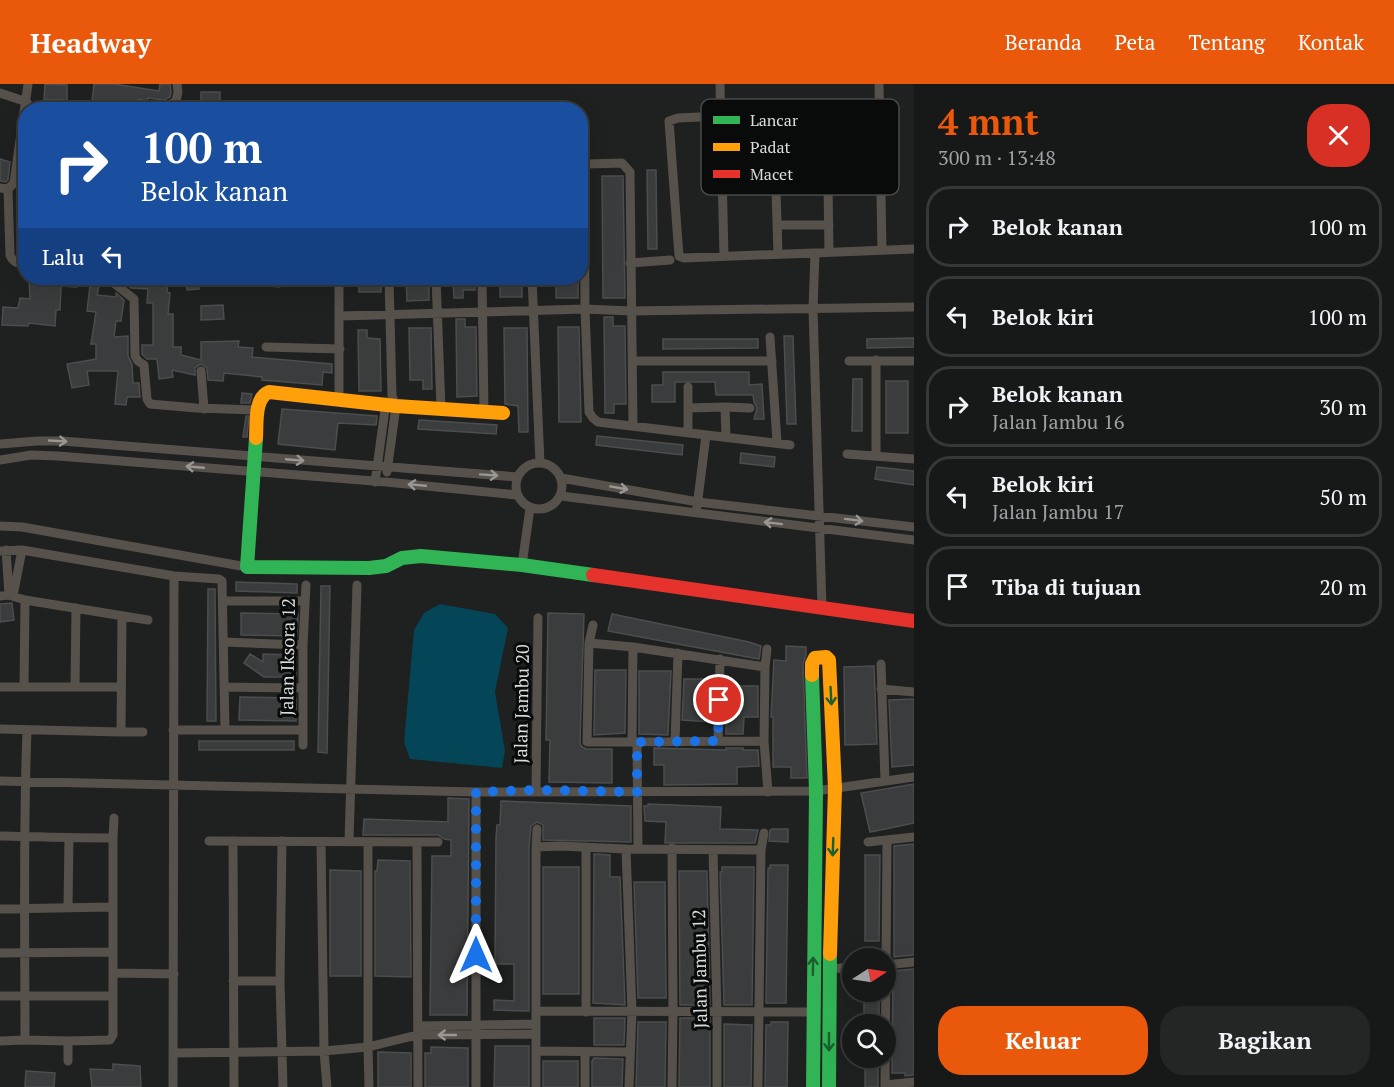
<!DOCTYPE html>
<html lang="id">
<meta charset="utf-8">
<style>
:root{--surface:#171818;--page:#242525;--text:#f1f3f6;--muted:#9ea0a2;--line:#363737;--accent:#ea580c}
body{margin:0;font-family:"PT Serif",serif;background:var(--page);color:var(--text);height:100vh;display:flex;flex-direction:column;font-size:22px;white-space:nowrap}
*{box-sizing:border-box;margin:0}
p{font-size:20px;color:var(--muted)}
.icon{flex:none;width:33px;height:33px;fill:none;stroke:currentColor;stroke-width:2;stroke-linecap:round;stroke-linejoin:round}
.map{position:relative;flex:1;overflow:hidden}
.drawer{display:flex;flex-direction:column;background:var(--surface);width:480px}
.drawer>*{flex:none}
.banner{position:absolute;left:18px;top:18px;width:570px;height:183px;border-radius:24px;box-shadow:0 6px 24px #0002,0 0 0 2px var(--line);background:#1a4fa0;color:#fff;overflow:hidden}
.needle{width:39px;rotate:78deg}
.controls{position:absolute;left:842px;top:864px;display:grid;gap:12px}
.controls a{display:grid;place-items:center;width:54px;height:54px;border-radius:50%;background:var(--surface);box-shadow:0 6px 24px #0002,0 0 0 2px var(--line);font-size:30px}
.pin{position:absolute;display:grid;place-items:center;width:51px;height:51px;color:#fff;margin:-26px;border:3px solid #fff;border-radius:50%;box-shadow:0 2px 6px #0007}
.me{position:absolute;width:66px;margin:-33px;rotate:0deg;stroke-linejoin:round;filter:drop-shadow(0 0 4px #0008)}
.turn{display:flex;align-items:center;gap:21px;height:126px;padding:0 24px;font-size:27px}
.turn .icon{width:78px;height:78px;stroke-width:2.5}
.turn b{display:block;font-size:42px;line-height:51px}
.then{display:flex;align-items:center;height:57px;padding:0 24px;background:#0003;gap:12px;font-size:22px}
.round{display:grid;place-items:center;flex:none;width:63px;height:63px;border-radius:24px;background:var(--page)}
.head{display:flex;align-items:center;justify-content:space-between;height:102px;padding:0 24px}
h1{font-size:36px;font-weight:700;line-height:45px;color:var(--accent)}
.cta{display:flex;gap:12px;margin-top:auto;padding:12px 24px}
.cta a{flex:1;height:69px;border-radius:24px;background:var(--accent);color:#fff;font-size:24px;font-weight:700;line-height:69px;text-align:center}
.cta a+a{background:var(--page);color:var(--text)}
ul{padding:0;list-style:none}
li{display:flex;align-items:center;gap:18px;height:81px;margin:0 12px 9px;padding:0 12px;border:3px solid var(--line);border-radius:24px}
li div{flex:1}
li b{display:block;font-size:22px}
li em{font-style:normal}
header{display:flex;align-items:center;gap:36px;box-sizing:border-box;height:84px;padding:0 30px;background:var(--accent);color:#fff}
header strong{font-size:28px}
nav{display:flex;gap:33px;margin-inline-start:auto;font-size:21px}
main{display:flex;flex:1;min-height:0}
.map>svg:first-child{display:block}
</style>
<header>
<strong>Headway</strong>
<nav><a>Beranda</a><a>Peta</a><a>Tentang</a><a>Kontak</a></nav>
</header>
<main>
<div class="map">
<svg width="914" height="1003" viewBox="0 0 914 1003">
<rect width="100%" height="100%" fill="#1f2020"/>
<!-- water -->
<path fill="#044558" d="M440,520L495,530L508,544L495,608L505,667L502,684L410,675L404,658L414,546L424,529Z"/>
<!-- building -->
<path fill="#3b3c3d" stroke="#4c4d4e" stroke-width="1.5" d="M45,0L67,1V16H44Z
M94,0H114L159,7L160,0H170L171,8L170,13L164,16L148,14L147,17L138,15L136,23L128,22L127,26H91Z
M201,8H220V25H212V20H201Z
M0,75L10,78L8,96L6,98L0,97Z
M647,86H656L657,165H648Z
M602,92H623L625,214H603Z
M29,194H77L76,203L61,202L60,226H56L55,242L29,239L28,242L2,241L3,223L18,224L20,214L30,215Z
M118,194H168L167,208L170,209L168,230H173V263H181V271L201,276V258L239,257L238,263L253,264L252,273L332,280V289L323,288L322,301L262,296V293L224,289L223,297L208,296L207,284L201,280L195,284V291L172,286L173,293L159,295L157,275H147L142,270V261H153V219H147L148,205L131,204Z
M186,194H198L199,205L187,206Z
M359,194H381V208H359Z
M406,194H429V216L407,217Z
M453,194H475V206H463V214H454Z
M500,194H522V213H500Z
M556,194H578V214H556Z
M90,201L99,202L97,211L116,213V209L124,216L121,237H116L114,253L128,252V272L132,280L133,299H139L140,313H127L126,321L115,320L118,287H87L89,301L72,304L67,280L96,275V260H91L96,228L87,227Z
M223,221L224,235L201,236V222Z
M604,233H613V242H625L626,320H614V329H605Z
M456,235H465V243H476L477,312L457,313Z
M558,243H579L581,338H559Z
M409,244H431L432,305H423V296H410Z
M504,244H527L528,348H519L518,322L505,320Z
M358,246H367V254L380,255L381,307H359Z
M784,252H793L796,340H787Z
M914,254V263L867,264V255Z
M663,255H758V264L663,265Z
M663,288H749V301L762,300L764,335H754L757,324L754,318L753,311H716L715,298H675V318H652V301H663Z
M853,295H862V347H852Z
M886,297H908V349H886Z
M242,309L252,310L250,319H241Z
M282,325L377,332V333L376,341L338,339L335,366L278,360Z
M246,332H249L247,353H243Z
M419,336L497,341L496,350L418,345Z
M597,352L683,361L682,371L596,361Z
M741,369L775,373L774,383L740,379Z
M877,383L914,387V401L875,395Z
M236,498L297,500V509L236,507Z
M321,502H330L327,669L318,668Z
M208,505H215L216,637H207Z
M12,519L14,536L0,538V520Z
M241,529L298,530L297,552L241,551Z
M548,529L584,530L580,658L581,662L586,665H612V699L549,698L550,656H546Z
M612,530L749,558L761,562L759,575L608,547Z
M786,562L806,563V571L803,580L807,694H791V683H773V633H771L774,576L786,577Z
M250,570L263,578V570L296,571V593H264L244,579Z
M874,582L877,660L845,661L844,583Z
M595,586H626L625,649L594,651Z
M639,587H671L668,651L639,650Z
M684,595H713L712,638L682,636Z
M726,602H758V633H744L743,650H726Z
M240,613L296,614V637L239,636Z
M914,615V681L892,683L889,616Z
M199,657H294V666H199Z
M654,664L726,666V664H743V666H758L759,682L737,683V700L664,701V681H654Z
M914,700V739L870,748L861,709Z
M448,714L469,715L467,931H430L432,772H451V756L444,755L438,751H363L364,735L448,738Z
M501,717L631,722V758L543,756V741L537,738L531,742L529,763V927L494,926V916L514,917V880H495L496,754L497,741H500Z
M648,720L721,723L720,745L758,746L755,759H665L666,738L645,737L644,722H648Z
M772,745H788V758L769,757L770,746Z
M914,760V871L894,873V762Z
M594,770L610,771V793H620L625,921L593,919Z
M865,771H880L879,857H865Z
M378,776L410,777L411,893L375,892V787H377Z
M770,781H788L786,919H766L768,784H770Z
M543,783H579V910H543Z
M722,783H754L752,921H724L720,788H722Z
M330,786L361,787V892H330Z
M679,787H707L710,921H680Z
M634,798H665L666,914H638Z
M914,885V991L905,992V989H892L893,887Z
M864,908H879V940H864Z
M594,934H625L624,961H594Z
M680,934H710V1003H679Z
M638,938H666L665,1003H636Z
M771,938H788L787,1003H765L766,941H771Z
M724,940L752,941L751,1003H724Z
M495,962H529V1003H494Z
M431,963L468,964V1003H425V969H431Z
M378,968L411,969V1003H378Z
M594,974L623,975L622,1003H592V977Z
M865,974H878V1003H865Z
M543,977H578V1003H543Z
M113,980L140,982L141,1003H92L90,985L113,986Z
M26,987L55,989L54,1003H25Z"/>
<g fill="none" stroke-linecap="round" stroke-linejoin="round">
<!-- street -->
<path stroke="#57514b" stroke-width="9" d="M720,0L724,172
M879,0L882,166
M0,9L27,18
M161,26L176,17L178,8L177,0
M721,32L678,34L669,37L679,172L684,174L914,165
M827,33L829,168
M774,42L778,170
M721,52L879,24
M0,104L8,105L14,99L28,0
M8,105L10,171C13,179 18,179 26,180
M777,141H829
M815,169L813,225L822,524
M630,179L670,176
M110,194L115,200L134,215L135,272L138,277L144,281L147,315L150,320L196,324L258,326
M205,194L279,199
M339,194V314
M436,194L441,324
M482,194L484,328
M532,194L540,379
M340,232L585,225L631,227L914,223
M770,253L777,358
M266,263L340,265
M633,277H772
M849,277H914
M201,287L204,325
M688,303V349
M725,323L750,324
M688,324L725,323L726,353
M633,341L630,88L622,79L587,80L584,85L585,225L589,328L593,334L598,338L790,361
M0,360L37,357H62L518,393
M847,370L914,375
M876,372V276
M0,376L31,371L58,372L386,398L517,411
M516 402a23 23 0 1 1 46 0a23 23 0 1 1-46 0Z
M387,388L396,322L392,312L389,194
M561,394L698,418L914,443
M375,398L386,318
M561,412L914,456
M697,423L706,351
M0,442L22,443L247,483
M6,466L9,511
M0,467L22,466L174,492L173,1003
M522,481L530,424
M174,492L219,495L222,497L225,645
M0,512L9,511L25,516L148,536
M13,512L22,466
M223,517H305
M593,541L589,559L587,658L764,657
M224,558L303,561
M589,559L633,563L765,583L764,657L768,708
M881,580L885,696
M765,583L767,565
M75,602L76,524
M0,603H121
M24,603L25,516
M224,603L303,604
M881,605L914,608
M0,645L121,648L122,532
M173,646H302
M121,648H143
M675,657L678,569
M718,657L720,575
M632,658L633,563
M637,658L638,764
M303,661V561L306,501
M0,697L476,708
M536,706L538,534
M0,752C38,753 75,754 113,754V951L110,956L68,957L25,956C25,853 23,749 27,646
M113,754L114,734
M209,757L438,758
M233,757L234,1003
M282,757L280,897L283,1003
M349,757L357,501
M321,758L324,967L327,1003
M368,758V963L369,1003
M417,758L418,1003
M868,758L914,753
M536,763L537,745
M586,763V928
M626,765L632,928L629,1003
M713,766L717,928V1003
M761,766L764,749
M68,824L69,754
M0,825L112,823
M0,869L113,868
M885,881L914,878
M830,885L852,883
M113,889L174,890
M233,897H280
M0,912H113
M536,927L813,928
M418,942L536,940
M0,957L25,956
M68,957V977
M537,967L629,968
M174,969L324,967L368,963L417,951L536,950
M885,1001L914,998
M476,1003V708L816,707L914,693
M536,1003V763L560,762L626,765L761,766L758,1003
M585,1003V968
M672,1003L673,928L672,764
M885,1003L887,757"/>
<!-- fast -->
<path stroke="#30b455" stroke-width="14" d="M256,354L247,483L369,484L386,482L402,474L421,472L522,481L593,491
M812,591L816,707L813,1003
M829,1003L830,870"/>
<!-- slow -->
<path stroke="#ff9f0a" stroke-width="14" d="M256,354C257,340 254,314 269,308L396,322L503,329
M812,591V580L815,574L826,573L829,576L835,704L830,870"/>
<!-- jam -->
<path stroke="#e5322d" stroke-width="14" d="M593,491L914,537"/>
</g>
<!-- one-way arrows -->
<defs><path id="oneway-shaft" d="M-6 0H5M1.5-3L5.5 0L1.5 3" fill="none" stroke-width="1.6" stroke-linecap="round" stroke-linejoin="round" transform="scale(1.5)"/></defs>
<g stroke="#999794">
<use href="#oneway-shaft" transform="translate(58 357) rotate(3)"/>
<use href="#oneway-shaft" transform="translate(295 376) rotate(5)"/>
<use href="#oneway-shaft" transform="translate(195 383) rotate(-175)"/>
<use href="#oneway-shaft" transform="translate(489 391) rotate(4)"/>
<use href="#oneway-shaft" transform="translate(417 401) rotate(-175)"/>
<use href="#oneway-shaft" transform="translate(619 404) rotate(10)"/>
<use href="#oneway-shaft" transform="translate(854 436) rotate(7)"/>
<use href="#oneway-shaft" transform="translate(773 439) rotate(-173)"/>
<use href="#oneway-shaft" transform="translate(447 951) rotate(180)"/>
</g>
<g stroke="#1c5f30">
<use href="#oneway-shaft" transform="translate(831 612) rotate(87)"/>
<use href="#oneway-shaft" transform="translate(833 763) rotate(92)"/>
<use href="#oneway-shaft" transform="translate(813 882) rotate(-89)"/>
<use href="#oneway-shaft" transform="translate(829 958) rotate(90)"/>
</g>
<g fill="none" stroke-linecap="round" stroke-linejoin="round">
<!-- route -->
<path stroke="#1a73e8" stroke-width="10" stroke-dasharray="0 18" d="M476,871V708L536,706L637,708V658L718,657L719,616"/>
</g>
<g text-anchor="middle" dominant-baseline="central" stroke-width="6" stroke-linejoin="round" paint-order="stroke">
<!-- street labels -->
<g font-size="18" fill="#dbdddd" stroke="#090a0a">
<text transform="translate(287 573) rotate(-89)">Jalan Iksora 12</text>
<text transform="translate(521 620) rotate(-89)">Jalan Jambu 20</text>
<text transform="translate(699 885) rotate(-91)">Jalan Jambu 12</text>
</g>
</g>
<!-- legend -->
<rect x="701" y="15" width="198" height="96" rx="9" fill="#090a0a" stroke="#484949" stroke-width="1.5"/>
<rect x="713" y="32" width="27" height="8" fill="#30b455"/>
<rect x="713" y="59" width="27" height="8" fill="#ff9f0a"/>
<rect x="713" y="86" width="27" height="8" fill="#e5322d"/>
<g font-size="16" fill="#dbdddd">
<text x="750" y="42">Lancar</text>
<text x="750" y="69">Padat</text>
<text x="750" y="96">Macet</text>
</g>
</svg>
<div class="controls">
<a><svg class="needle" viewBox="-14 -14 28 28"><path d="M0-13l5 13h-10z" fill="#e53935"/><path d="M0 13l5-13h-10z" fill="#9ea0a2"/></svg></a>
<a><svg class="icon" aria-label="search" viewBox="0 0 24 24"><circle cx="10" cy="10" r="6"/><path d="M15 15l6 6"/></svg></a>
</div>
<div class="pin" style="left:719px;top:616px;background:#d93025"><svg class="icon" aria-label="arrive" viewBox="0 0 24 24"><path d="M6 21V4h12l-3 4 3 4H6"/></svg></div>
<svg class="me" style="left:476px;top:871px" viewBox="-20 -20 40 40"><path d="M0-17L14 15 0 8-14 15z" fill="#1a73e8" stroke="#fff" stroke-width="4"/></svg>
<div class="banner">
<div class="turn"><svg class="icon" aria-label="right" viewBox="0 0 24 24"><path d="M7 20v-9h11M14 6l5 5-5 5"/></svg><div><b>100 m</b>Belok kanan</div></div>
<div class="then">Lalu<svg class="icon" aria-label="left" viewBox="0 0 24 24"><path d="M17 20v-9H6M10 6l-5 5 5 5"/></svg></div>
</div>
</div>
<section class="drawer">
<div class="head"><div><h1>4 mnt</h1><p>300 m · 13:48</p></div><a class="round" style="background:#d93025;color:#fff"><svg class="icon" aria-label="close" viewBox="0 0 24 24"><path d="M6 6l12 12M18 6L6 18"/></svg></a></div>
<ul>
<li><svg class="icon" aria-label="right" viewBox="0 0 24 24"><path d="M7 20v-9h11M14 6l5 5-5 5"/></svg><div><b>Belok kanan</b></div><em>100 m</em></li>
<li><svg class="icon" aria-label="left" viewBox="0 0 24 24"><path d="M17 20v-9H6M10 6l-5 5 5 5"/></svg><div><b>Belok kiri</b></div><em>100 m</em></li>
<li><svg class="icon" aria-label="right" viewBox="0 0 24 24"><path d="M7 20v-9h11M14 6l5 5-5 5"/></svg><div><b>Belok kanan</b><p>Jalan Jambu 16</p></div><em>30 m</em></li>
<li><svg class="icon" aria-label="left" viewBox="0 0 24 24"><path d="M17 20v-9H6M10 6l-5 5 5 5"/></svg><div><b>Belok kiri</b><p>Jalan Jambu 17</p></div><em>50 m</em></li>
<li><svg class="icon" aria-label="arrive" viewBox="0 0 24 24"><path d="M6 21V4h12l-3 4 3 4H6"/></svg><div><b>Tiba di tujuan</b></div><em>20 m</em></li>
</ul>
<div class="cta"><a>Keluar</a><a>Bagikan</a></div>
</section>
</main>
